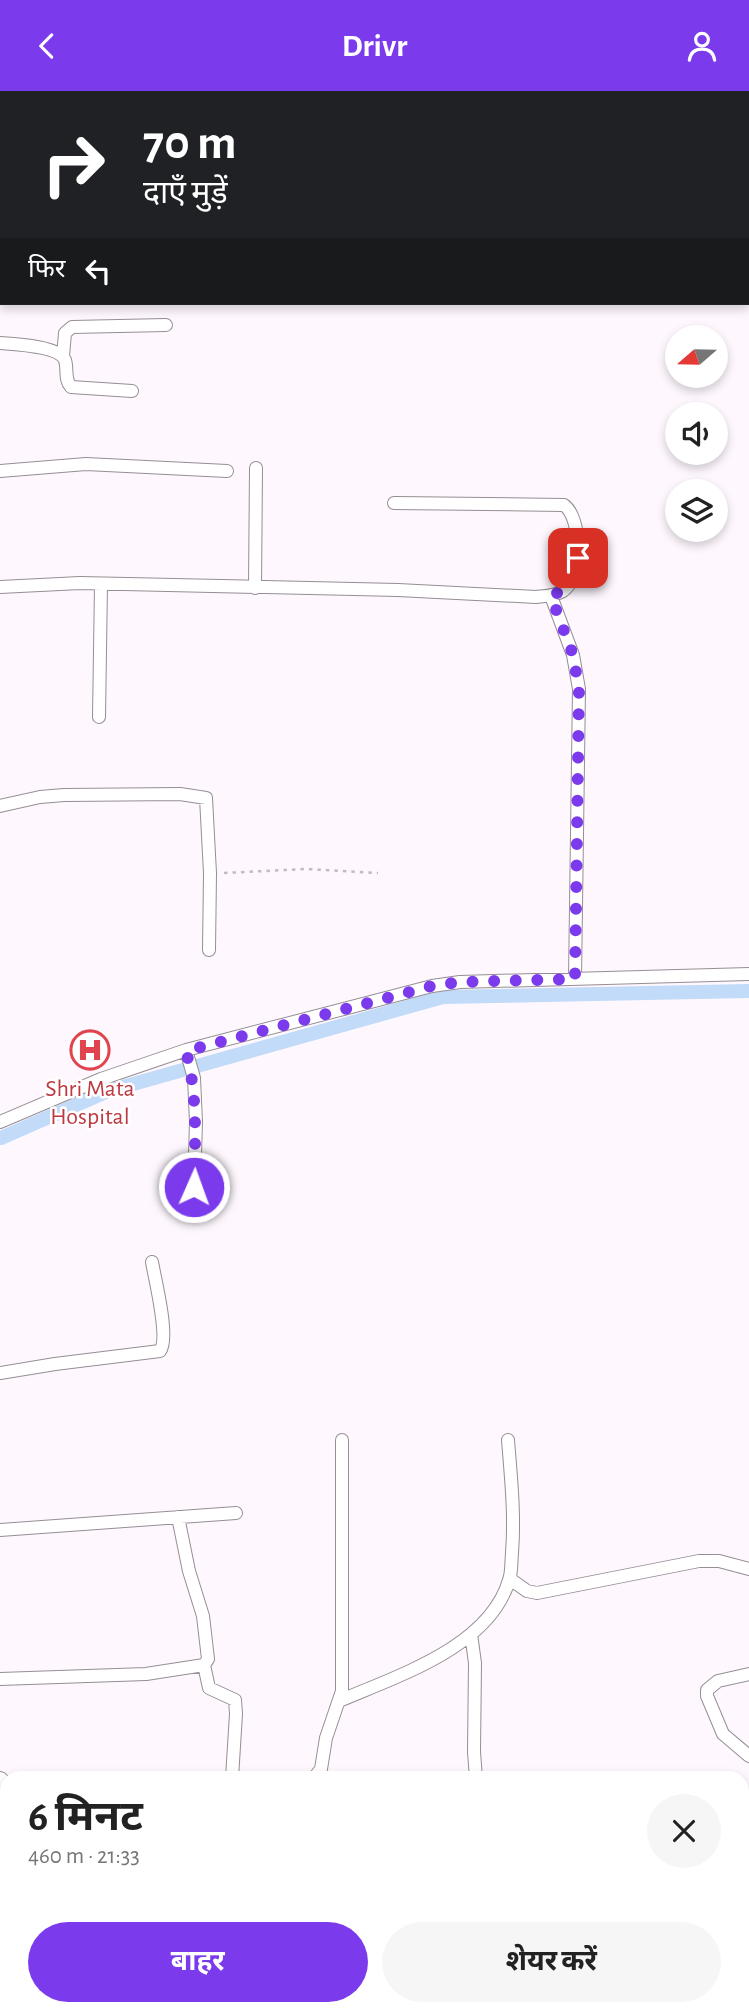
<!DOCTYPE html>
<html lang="hi">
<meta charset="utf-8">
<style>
:root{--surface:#fff;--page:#f6f6f6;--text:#222;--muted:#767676;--accent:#7c3aed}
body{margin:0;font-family:"Alegreya Sans","Noto Sans Devanagari",sans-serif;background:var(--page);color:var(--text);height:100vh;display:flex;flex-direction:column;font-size:26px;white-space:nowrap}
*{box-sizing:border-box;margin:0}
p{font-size:23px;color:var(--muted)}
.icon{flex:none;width:38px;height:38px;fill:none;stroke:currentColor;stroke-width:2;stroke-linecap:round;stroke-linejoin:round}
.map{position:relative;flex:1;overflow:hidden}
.drawer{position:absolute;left:0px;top:1680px;width:749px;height:245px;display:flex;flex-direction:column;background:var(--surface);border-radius:21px 21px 0 0;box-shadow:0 4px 10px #0003}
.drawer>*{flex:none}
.banner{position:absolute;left:0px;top:0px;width:749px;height:214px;box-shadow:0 4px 10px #0003;background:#202124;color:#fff;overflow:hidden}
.needle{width:46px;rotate:250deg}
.buttons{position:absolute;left:665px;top:234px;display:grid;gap:14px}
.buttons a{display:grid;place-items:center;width:63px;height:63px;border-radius:50%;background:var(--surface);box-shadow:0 4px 10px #0003;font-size:35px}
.pin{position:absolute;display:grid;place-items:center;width:60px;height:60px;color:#fff;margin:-30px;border-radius:14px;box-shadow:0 4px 10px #0006}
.me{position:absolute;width:77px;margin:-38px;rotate:2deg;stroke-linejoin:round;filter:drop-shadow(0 0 5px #0008)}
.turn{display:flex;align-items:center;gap:24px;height:147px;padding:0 28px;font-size:32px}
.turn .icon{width:91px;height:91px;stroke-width:2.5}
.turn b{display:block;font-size:49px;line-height:60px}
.then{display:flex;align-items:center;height:66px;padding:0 28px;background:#0003;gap:14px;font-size:26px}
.round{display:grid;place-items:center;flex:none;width:74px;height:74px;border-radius:37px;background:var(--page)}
.overview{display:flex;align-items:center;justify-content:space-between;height:119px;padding:0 28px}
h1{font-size:42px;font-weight:700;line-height:52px}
.cta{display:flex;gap:14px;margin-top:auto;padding:14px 28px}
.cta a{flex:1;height:80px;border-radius:42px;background:var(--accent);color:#fff;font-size:28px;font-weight:700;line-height:80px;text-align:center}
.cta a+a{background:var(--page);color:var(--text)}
header{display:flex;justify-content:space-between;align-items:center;height:91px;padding:0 28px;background:var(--accent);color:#fff;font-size:32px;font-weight:700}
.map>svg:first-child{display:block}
</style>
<header><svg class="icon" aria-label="back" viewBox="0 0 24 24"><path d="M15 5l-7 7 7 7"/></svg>Drivr<svg class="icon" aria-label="person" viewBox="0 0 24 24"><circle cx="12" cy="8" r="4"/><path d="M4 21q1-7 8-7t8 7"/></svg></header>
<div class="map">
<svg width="749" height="1925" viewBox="0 0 749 1925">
<rect width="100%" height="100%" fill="#fef8fe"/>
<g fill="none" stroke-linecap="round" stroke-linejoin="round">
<!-- canal -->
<path stroke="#c2dbf8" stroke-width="14" d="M1,1047L108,1000L443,906L749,900"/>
<!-- minor casing -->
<g stroke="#968d95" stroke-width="14">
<path id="minor" d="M0,27H2
M0,252C14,253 59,255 65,269C68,279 64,288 71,296L132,300
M63,265L65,242L72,236L166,234
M0,380L86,373L227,380
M0,496L80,492L398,499L536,506C545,505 555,505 563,500C583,486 582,427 564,414L394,412
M255,497L256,377
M551,505L573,564L579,598L575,888
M99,626L101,493
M0,715L40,706L64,704L180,703L206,707L210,782L209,859
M186,959L194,987L196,1031L194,1096
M0,1031L101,988L186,959L432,895L460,891L749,883
M0,1282L55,1273L160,1260C170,1247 155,1189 152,1171
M0,1439L236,1422
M510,1488L527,1500L537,1502L699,1470H719L749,1478
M471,1543L475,1572L474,1661L476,1687
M204,1574L209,1597L235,1609L236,1623L232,1687
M749,1583L718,1590L707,1599V1605L723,1643L749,1665
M0,1588L146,1583L204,1574L208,1568L203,1525L189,1480L178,1426
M339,1610C397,1585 490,1556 509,1489C512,1481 511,1471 512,1462C515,1424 511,1387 508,1349
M314,1687L321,1678L326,1647L342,1600V1349
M742,1827L749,1826
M328,1925L329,1918
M390,1925L395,1918"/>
</g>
<!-- tertiary casing -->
<g stroke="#968d95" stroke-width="18">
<path id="tertiary" d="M0,1689L7,1738
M0,1918L7,1847"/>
</g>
<!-- path -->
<path stroke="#c1bcc1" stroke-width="2.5" stroke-dasharray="3.5 5" stroke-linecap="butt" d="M224,782L306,778L378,782"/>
<!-- minor -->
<use href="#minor" stroke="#fff" stroke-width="12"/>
<!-- tertiary -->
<use href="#tertiary" stroke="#fff" stroke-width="16"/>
</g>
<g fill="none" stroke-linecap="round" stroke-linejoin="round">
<!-- route -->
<path stroke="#7c3aed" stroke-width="12" stroke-dasharray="0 21.6" d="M194,1096C195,1048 198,1006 186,960L432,895L460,891L575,888L579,598L573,564L551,505C569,497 575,486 578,467"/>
</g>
<!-- icons -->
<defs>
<g id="hospital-ring" transform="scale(2.0125)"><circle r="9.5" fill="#fff" stroke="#e0444e" stroke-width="1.5"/><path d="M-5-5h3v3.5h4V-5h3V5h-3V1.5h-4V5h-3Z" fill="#e0444e"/></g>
</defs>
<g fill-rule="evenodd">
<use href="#hospital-ring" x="90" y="959"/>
</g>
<g text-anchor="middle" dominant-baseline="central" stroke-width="5" stroke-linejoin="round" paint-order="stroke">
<!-- health labels -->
<g font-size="24" fill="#be3a42" stroke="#fff">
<text x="90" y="998">Shri Mata<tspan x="90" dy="28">Hospital</tspan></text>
</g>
</g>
</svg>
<div class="buttons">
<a><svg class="needle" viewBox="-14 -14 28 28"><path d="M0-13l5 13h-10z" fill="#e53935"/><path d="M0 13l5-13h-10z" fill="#767676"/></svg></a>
<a><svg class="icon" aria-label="sound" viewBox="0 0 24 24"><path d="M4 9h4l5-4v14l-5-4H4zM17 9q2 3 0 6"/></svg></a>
<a><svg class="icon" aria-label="layers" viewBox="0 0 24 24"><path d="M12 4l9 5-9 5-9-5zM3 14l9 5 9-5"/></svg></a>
</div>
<div class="pin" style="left:578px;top:467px;background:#d93025"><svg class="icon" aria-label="arrive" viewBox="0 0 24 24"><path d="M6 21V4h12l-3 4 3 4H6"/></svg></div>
<svg class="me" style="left:194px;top:1096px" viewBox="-20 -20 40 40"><circle r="17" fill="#7c3aed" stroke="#fff" stroke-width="3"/><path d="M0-11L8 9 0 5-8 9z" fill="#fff"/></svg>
<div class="banner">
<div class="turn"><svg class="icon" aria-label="right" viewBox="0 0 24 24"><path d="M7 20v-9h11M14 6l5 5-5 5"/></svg><div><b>70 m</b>दाएँ मुड़ें</div></div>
<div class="then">फिर<svg class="icon" aria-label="left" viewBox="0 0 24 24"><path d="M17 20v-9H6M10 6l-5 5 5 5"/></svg></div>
</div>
<section class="drawer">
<div class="overview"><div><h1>6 मिनट</h1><p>460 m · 21:33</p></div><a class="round"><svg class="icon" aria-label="close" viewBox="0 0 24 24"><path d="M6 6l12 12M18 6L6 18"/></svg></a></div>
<div class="cta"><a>बाहर</a><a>शेयर करें</a></div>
</section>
</div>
